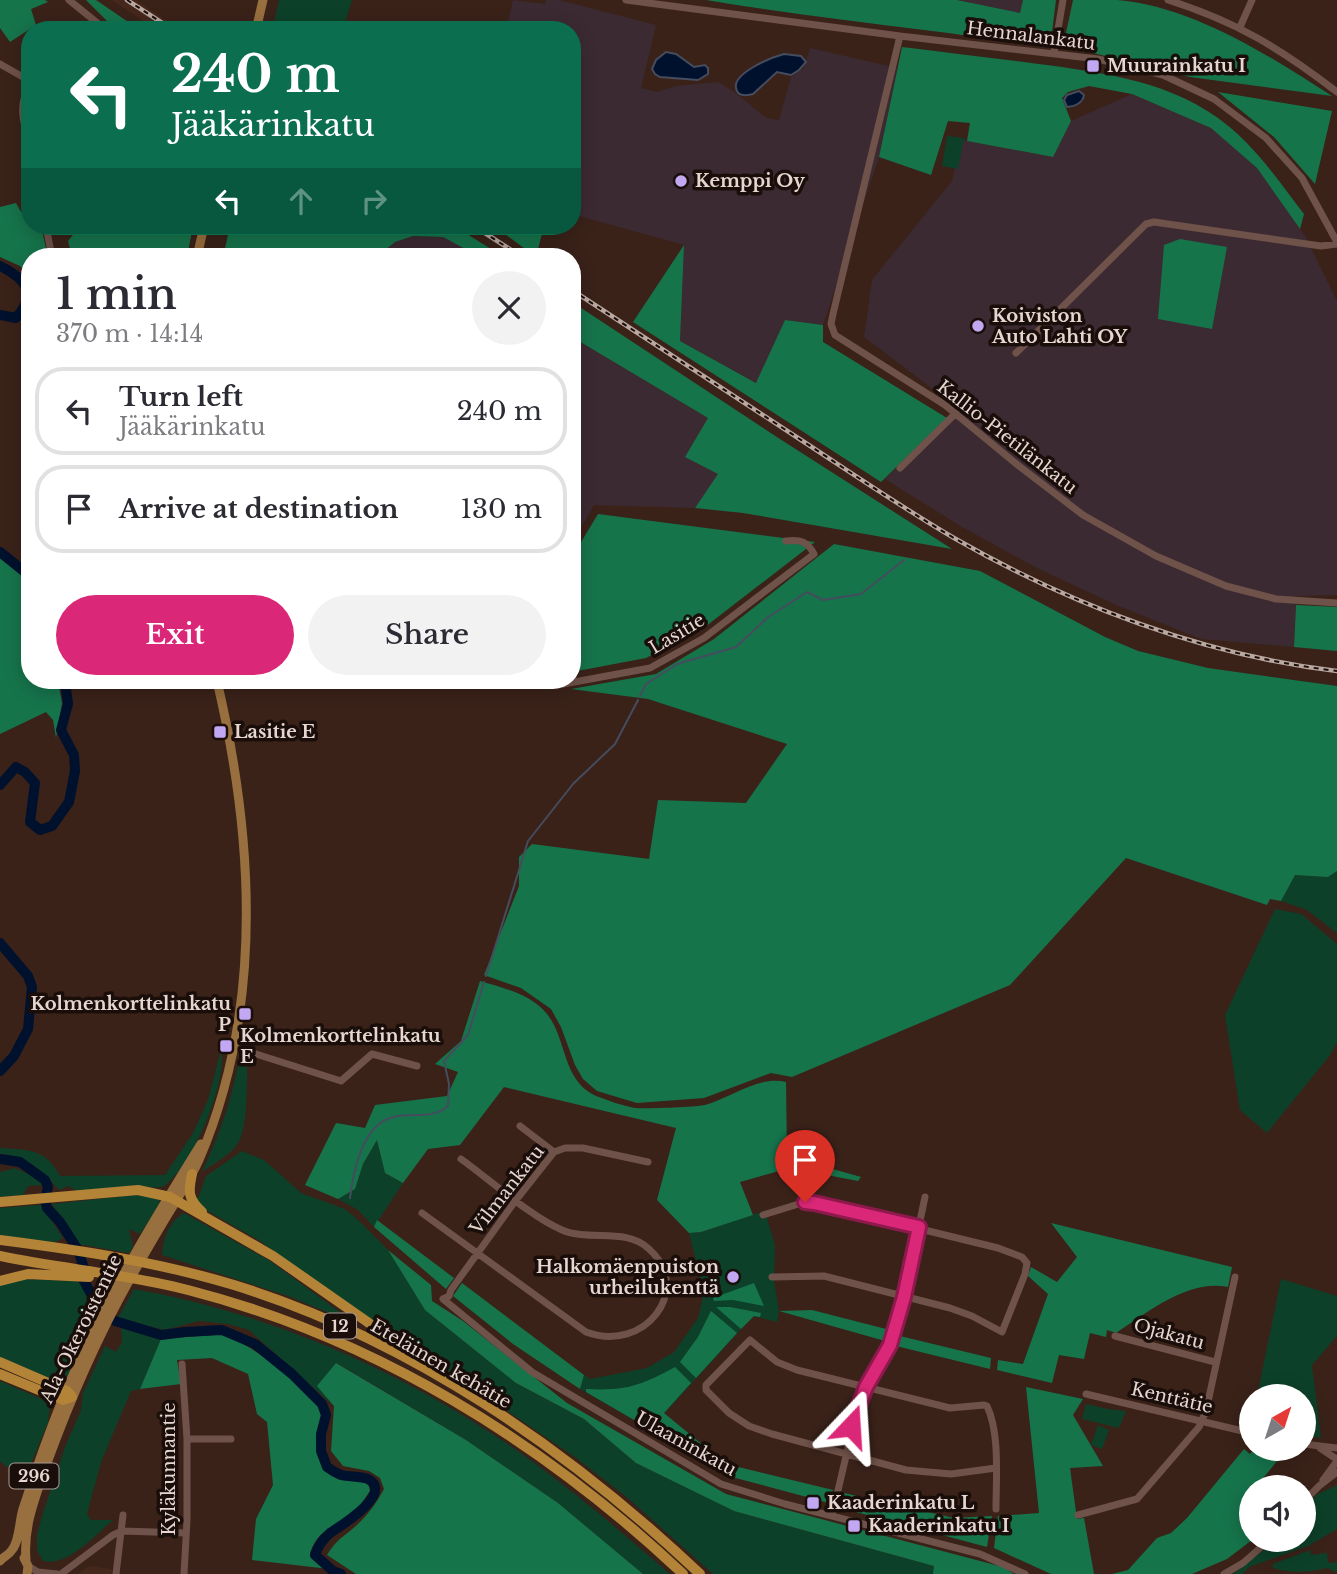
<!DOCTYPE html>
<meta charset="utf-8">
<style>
:root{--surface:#fff;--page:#f2f2f3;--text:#2b2b33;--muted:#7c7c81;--line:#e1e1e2;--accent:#db2777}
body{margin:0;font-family:"Libre Baskerville",serif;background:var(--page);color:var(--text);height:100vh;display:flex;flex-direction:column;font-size:26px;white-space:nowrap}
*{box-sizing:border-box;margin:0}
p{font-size:23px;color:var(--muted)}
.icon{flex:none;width:38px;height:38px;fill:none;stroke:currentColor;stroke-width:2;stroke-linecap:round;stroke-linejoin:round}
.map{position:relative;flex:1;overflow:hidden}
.panel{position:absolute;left:21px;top:248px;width:560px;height:441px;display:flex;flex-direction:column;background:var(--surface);border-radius:28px;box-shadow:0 4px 18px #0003}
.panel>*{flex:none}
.top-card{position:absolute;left:21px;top:21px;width:560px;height:214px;border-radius:28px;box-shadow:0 4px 18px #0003;background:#0b6e4f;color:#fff;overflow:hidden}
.needle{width:46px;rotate:39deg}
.buttons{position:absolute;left:1239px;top:1384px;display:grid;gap:14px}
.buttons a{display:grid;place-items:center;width:77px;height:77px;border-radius:50%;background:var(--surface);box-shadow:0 4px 18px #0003;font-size:35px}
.pin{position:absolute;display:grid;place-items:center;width:60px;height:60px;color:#fff;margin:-72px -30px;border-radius:50% 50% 50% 0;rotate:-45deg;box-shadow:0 0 7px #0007}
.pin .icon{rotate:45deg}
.me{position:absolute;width:77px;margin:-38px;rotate:20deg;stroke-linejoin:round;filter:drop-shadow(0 0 5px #0008)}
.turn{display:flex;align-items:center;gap:24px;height:147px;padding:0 35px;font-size:32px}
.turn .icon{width:91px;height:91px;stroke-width:2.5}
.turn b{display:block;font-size:49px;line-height:60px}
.lanes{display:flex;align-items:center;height:66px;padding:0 35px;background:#0003;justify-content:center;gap:35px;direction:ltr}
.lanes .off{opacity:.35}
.round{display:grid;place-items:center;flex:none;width:74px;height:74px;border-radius:37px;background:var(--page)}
.overview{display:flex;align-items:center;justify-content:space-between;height:119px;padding:0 35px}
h1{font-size:42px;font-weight:600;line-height:52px}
.button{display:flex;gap:14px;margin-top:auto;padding:14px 35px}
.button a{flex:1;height:80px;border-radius:42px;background:var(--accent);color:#fff;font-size:28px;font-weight:600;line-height:80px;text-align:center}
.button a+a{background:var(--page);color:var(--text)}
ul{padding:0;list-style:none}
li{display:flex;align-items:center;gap:21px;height:88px;margin:0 14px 10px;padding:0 21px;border:4px solid var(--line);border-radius:28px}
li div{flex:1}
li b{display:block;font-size:26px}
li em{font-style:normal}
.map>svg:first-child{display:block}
</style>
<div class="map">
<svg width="1337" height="1574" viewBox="0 0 1337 1574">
<rect width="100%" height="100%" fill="#3a2219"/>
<!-- built -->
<path fill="#46271c" d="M112,0H136L180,30H157Z
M89,1566L112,1569L111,1574H78Z"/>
<!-- industrial -->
<path fill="#3c2a32" d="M513,0L545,4L546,0H559L656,25L641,88L657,92L676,86L718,82L733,91L766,118L779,120L791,77L804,68L810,48L897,68L879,157L823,325L785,320L757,383L680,341L684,245L572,214V30H506Z
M957,0H1023L1020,13Z
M1132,94L1210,127L1257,168L1305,236L1337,301V595L1296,596L1294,647L1201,639L1114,604L1035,567L962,527L885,479L958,408L864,337L872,280L952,181L962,140L1052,157L1071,121Z
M413,236L443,237L480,257H377L395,242Z
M572,337L708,418L719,474L695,508L594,505L572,543Z"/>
<!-- green -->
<path fill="#0d4029" d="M279,0H352L343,30H272Z
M947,136L964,138L958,169L942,166Z
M1337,871V933L1307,910L1281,901L1295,875L1328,877Z
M1275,909L1301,914L1337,944V1042L1330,1055L1267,1133L1240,1110L1225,1015Z
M221,1050C228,1081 191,1171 162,1187L77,1191L69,1186L59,1190C43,1171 25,1155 0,1154V1148C28,1150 45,1148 60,1176L165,1175L193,1133L208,1100Z
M240,1055H247C247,1075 248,1122 240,1139C235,1153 214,1163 202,1172C220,1134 233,1096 240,1055Z
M377,1140L385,1173L403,1183L374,1227L358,1210L338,1199L355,1189L363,1164Z
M242,1151L264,1160L301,1193L345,1209L357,1219L388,1250L425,1310L516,1383L584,1419L636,1463L734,1511L934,1566L933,1574H713L629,1499L575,1457L466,1383L387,1335L260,1241L206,1210L195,1201L199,1196L206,1176Z
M15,1168L39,1179L43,1185L28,1186L23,1195L0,1197V1172Z
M135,1195L152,1197L159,1200L160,1204L140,1234L129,1229L133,1247L129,1253L78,1244L52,1204Z
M41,1205L63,1238L55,1242L0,1237V1208Z
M765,1211L775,1246L774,1281L779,1311L777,1322L753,1316L650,1429L580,1389L584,1375L590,1379L647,1368L674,1352L698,1318L704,1293L689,1233L701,1232Z
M184,1213L270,1261L356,1324L288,1296L162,1255C164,1237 168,1223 184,1213Z
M20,1279L75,1281L81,1284L96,1310L78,1323L74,1331L85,1338L68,1375L63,1380H48L0,1358V1285Z
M1281,1279L1337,1296V1336L1312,1365L1321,1438L1304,1435V1396H1257Z
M134,1289C268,1313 396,1368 509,1445C566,1484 618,1529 670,1574H643L558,1503L466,1440L337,1363L334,1406L249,1330L228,1324L199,1321L164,1330L118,1318Z
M121,1328L161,1339L140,1389L131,1391L101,1462L87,1514L91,1520H113C95,1535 68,1567 43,1561L37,1550V1535L42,1516L65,1447L81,1410L83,1393L105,1346L116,1352L122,1342Z
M0,1381L46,1401L50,1405L48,1422L24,1481L0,1461Z
M1086,1404L1108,1409L1126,1411L1119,1428L1082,1419Z
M1098,1425L1109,1430L1102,1449L1091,1445Z
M1337,1485V1529L1308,1546L1249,1567L1242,1574H1233L1276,1540H1304V1510L1316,1495Z
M1310,1550L1311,1555L1327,1553L1328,1563L1337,1562V1573L1328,1568C1308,1572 1293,1574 1273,1568V1564Z"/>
<!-- forest -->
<path fill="#16744b" d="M0,0H45L48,2L31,9L36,25L10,42L0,28Z
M86,0H96L140,30H116Z
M706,0H957L1020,13L1023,0H1056L1052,32C1013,47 965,34 924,30C851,21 778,12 706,0Z
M1073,0C1087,0 1102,0 1117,0C1192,6 1270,56 1332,96L1190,77L1073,48L1066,33Z
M902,47C943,52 984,57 1024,62C1090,71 1163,78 1218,118C1254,144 1278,180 1304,214L1300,229L1257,168L1211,128L1132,94L1089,86L1068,92L1062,98L1071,121L1053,157L967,141L970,123L948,121L931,175L879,157Z
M1218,92L1332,111L1315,184L1274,137Z
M16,203L21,212L30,210V226H41L48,257H30V279L20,266L0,257V207Z
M80,226H193L187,257L138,255L72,257L68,241Z
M230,226H454L504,257H480L443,237L413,236L395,242L377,257H223Z
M494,226H544L536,257Z
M1180,239L1227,247L1212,329L1158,319L1164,245Z
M684,245L680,341L756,383L785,320L823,325V342L947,418L881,482L633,322Z
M417,249H427L443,257H404Z
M572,302L783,441L952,549L743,513L695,508L718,474L685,457L708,418L572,337Z
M598,514L815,542L701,630L646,658L572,672V557Z
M834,544L980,571L1105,637L1138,651L1208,668L1337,686V871L1328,877L1295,875L1281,901L1270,899L1267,905L1126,858L1010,985L792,1077L771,1073L704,1098L637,1103L597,1091L583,1079L575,1065L561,1027L551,1009L521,988L484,975L519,886V857L532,844L649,859L658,800L746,803L787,744L648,699L571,689L656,674L714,639Z
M0,557L30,580V681H58L62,703L56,738L53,720L46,712L0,734Z
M1296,605L1337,607V651L1294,647Z
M480,981C503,988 531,994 547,1014C567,1039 562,1079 594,1095C606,1100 623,1106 635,1108C644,1109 697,1107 705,1105C731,1098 759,1075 786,1082L787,1156L861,1177L858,1181L790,1168L740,1182L753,1215L701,1232L689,1233L657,1200L676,1128L504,1087L460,1145L428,1149L403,1183L385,1173L377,1140L363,1164L355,1189L338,1199L305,1185L336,1123L365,1128L375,1105L447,1096L458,1072L435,1064L461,1041Z
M377,1220L454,1278L446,1289L374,1227Z
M1051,1223L1232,1267L1228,1287C1188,1279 1148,1312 1116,1333L1107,1330L1106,1337L1090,1333L1084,1359L1059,1355L1052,1383L997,1370L998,1360L1023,1364L1048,1294L1028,1276L1031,1267L1057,1282L1077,1257Z
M388,1250L431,1285L432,1301L463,1321L567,1403L726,1494L1003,1567L1014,1574H933L934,1566L734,1511L636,1463L584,1419L516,1383L425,1310Z
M462,1283L584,1375L580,1389L513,1344L453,1296Z
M754,1283L764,1306L733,1300L714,1301L713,1298Z
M716,1307H730L761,1313L760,1317L754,1316L741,1329Z
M812,1310L890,1330L885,1341L779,1311Z
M711,1311L737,1333L696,1378L680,1362L698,1337Z
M225,1334C247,1344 318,1390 321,1414C322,1421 318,1428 317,1435C317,1447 320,1457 323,1468L340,1478L368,1483L370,1491C364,1499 359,1508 352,1514C335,1531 320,1525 310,1553L329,1569L252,1560L256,1519L273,1485L267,1422L257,1414L248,1374L212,1358L177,1360L181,1384L140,1389L161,1339Z
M900,1336L991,1358L990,1369L896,1346Z
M336,1363L466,1440L558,1503L643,1574H356L327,1555C339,1536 345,1537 360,1522C370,1512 377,1502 384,1489L380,1478L369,1471L343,1466L331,1451L334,1406L317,1386Z
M675,1367L691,1383L664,1413L726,1464L833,1490L829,1503L732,1477L586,1392V1389C626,1391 640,1386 675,1367Z
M1026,1387L1083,1399L1073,1415L1103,1466L1070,1468L1077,1519L1084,1518L1094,1574H1051L994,1548L998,1516L1039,1513Z
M1244,1449L1250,1454L1254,1449L1282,1455L1256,1487L1251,1488L1252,1540L1227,1559L1192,1574H1112L1128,1570L1157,1538L1171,1533L1187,1518Z
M844,1493L954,1518L992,1516L987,1547L841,1508Z"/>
<!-- water -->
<path fill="#00112d" stroke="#454c5e" stroke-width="2" d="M666,52L676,54L694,67L705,65L708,68V74L698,80L660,77L655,74L652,69L656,60Z
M784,54L801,56L806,62L799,70L791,75L777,72L753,94C748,95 740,97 737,91C728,74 773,57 784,54Z
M1079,91L1084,95C1083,103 1074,107 1067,107L1064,100L1067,95Z"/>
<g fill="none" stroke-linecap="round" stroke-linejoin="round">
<!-- stream -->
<path stroke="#454c5e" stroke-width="2" d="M640,696L646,684L677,664L736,647L767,618L807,592L823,600L861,594L904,560
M486,976L528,841L573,784L615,744L638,700
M350,1198C353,1173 362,1127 390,1118C410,1111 430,1121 448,1106L449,1084L444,1061L468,1035L484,982"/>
<!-- river -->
<path stroke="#00112d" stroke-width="10" d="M0,266C26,279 38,293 16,318L0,315
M0,552L30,576
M0,785L16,767L25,772L35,783L30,822L40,830L52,826L69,802L75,771L74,755L61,730L68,704L65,681
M0,943L28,976L32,987L28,1029L14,1056L0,1071
M0,1159L20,1162L45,1180L48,1187L45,1200L47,1208L60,1222L78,1250L85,1271L84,1281L90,1292L102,1310L115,1321L161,1335L185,1332L222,1330L255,1344L292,1374L322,1404L326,1415L321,1434V1451L327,1467C331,1470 336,1473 341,1475C349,1477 361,1476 368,1479C395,1493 339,1527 330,1533C323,1539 318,1546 315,1555L333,1571L341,1574"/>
<!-- minor -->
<path stroke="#6f5249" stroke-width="7" d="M69,0L106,30
M626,0L900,36L1098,59L1163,75L1214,99L1266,138L1302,178L1337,242
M1168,0C1237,22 1280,48 1337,92
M1240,27L1252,0
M900,36L833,314L831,324L835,335L945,405L1019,466L1083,515L1156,556L1226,586L1276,599L1337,603
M1054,53L1063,0
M0,64L30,81
M30,85C17,105 24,125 30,146
M46,226L52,257
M1016,353L1146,224L1154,222L1321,246L1337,244
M900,468L956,413
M456,681L558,685L650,668L704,638L814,554C807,541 800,539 786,541
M234,1047L341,1081L372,1054L417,1066
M520,1126L554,1152
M422,1213L586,1332C645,1354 694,1289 649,1249C626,1227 590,1242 562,1230C531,1217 489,1179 461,1159
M763,1215L805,1202L814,1203L998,1248L1022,1257L1027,1263L1025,1274L1002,1332L972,1316L950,1308L824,1276L772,1277
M443,1299L532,1372L721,1484L785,1504L980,1554L1025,1574
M443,1299L449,1296L451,1290L516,1200L554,1152L565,1148H583L648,1162
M1115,1336L1215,1362
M182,1364L187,1439V1520L184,1574
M1086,1394L1251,1433
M187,1439H231
M1304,1444L1337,1448
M1320,1448L1335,1458
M996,1468L951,1474L906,1470L772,1434L749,1426L729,1413L706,1390V1385L750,1340L777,1362L797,1370L950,1408L984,1405L987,1406C1000,1433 996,1479 996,1509
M1323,1480L1337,1461
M1304,1501L1319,1486L1337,1472
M1078,1515L1137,1499L1199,1427L1206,1411L1235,1277
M832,1516L858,1405L890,1345L904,1297L925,1197
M28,1566L38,1572L57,1574
M61,1574L113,1535L122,1531L185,1533
M116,1574L123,1515
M1224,1574L1243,1563L1269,1540"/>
<!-- major -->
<path stroke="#986f3e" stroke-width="9" d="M256,30L263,0
M197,257L204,226
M24,1558L28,1566L27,1574
M26,1560C23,1525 36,1496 47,1463C70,1400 97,1338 130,1279C144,1255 158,1230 173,1206C182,1191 192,1176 199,1160C264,1009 254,838 217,681
M0,1561C4,1556 9,1555 12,1550C20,1540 19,1521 23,1509C35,1472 48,1435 63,1398C100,1309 150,1226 201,1144"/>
<!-- highway -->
<path stroke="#b38337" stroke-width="10" d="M192,1174C188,1192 188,1199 202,1212
M0,1202L138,1190L170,1197L273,1256L429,1365
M0,1240C79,1250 158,1262 234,1285C409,1339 568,1449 700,1574
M0,1256C62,1269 126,1274 188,1290C375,1338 543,1442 683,1574
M0,1281L28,1274L89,1277
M0,1362L67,1391L72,1397
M0,1374L63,1400L72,1397"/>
<!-- rail casing -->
<g stroke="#baa7a0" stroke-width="4.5">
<path id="rail" d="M127,0L173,30
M474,226L522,257
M572,290C648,340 723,389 798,438C850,472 901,507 954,538C1071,605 1203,655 1337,671"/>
</g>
<!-- rail -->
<use href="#rail" stroke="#190e0a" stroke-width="2" stroke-dasharray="5" stroke-linecap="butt"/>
</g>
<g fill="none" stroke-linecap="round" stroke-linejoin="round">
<!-- route casing -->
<g stroke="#8e194d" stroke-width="18">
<path id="route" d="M805,1202L814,1203L919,1227L904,1297L890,1345L866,1387L851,1426"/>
</g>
<!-- route -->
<use href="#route" stroke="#db2777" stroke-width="12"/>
</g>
<!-- markers -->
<g fill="#c2a8f3" stroke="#190e0a" stroke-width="2.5">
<rect x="1086" y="59" width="14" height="14" rx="3.5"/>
<circle cx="681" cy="181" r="7"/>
<circle cx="978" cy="326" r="7"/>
<rect x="213" y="725" width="14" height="14" rx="3.5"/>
<rect x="238" y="1007" width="14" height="14" rx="3.5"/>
<rect x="219" y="1039" width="14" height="14" rx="3.5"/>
<circle cx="733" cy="1277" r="7"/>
<rect x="806" y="1496" width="14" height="14" rx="3.5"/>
<rect x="847" y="1519" width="14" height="14" rx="3.5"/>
</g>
<g text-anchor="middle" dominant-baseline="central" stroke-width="7" stroke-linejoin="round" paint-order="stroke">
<!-- shield labels -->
<g fill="#190e0a" stroke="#a99a95" stroke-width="2">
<rect x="324" y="1313.5" width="32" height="25" rx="5"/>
<rect x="9.5" y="1463.5" width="49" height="25" rx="5"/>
</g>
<g font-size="16" font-weight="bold" fill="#e7d6d0">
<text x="340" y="1326">12</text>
<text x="34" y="1476">296</text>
</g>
<!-- street labels -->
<g font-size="18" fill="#e7d6d0" stroke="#190e0a">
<text transform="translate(1031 36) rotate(7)">Hennalankatu</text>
<text transform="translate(1007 437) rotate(38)">Kallio-Pietilänkatu</text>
<text transform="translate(677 634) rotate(-31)">Lasitie</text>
<text transform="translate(507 1190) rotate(-52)">Vilmankatu</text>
<text transform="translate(81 1329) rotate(-64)">Ala-Okeroistentie</text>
<text transform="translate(1169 1334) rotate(15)">Ojakatu</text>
<text transform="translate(441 1364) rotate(30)">Eteläinen kehätie</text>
<text transform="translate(1172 1398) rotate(13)">Kenttätie</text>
<text transform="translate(686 1444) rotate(29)">Ulaaninkatu</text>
<text transform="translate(169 1469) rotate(-90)">Kyläkunnantie</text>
</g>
<!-- poi labels -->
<g font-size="18" font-weight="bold" fill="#e7d6d0" stroke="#190e0a" text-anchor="start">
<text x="1107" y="66">Muurainkatu I</text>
<text x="695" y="181">Kemppi Oy</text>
<text x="992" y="316">Koiviston<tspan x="992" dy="21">Auto Lahti OY</tspan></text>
<text x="234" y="732">Lasitie E</text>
<text x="231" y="1004" text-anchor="end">Kolmenkorttelinkatu<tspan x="231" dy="21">P</tspan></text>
<text x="240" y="1036">Kolmenkorttelinkatu<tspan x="240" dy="21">E</tspan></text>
<text x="719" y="1267" text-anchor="end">Halkomäenpuiston<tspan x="719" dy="21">urheilukenttä</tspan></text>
<text x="827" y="1503">Kaaderinkatu L</text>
<text x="868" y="1526">Kaaderinkatu I</text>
</g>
</g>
</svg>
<div class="buttons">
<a><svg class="needle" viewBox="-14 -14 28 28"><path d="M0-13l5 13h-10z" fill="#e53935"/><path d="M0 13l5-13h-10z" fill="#7c7c81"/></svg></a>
<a><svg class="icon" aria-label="sound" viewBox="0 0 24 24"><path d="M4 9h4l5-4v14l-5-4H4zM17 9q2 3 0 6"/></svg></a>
</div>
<div class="pin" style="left:805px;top:1202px;background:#d93025"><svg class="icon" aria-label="arrive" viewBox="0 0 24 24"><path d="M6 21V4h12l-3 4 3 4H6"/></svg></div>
<svg class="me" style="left:851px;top:1426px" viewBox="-20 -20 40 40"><path d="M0-17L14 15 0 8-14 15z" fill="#db2777" stroke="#fff" stroke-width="4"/></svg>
<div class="top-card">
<div class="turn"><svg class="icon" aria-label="left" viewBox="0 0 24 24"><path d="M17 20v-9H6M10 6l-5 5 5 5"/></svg><div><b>240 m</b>Jääkärinkatu</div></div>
<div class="lanes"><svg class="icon" aria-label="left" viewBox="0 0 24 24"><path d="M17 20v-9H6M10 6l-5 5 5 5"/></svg><svg class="icon off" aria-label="ahead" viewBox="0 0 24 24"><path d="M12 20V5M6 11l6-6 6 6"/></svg><svg class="icon off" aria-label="right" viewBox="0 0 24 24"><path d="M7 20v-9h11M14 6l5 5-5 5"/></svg></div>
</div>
<section class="panel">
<div class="overview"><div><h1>1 min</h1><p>370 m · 14:14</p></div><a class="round"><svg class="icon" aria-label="close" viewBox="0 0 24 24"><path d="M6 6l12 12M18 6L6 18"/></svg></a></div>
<ul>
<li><svg class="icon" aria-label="left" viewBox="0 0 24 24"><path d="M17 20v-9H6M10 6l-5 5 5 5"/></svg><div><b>Turn left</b><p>Jääkärinkatu</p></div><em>240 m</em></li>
<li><svg class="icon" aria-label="arrive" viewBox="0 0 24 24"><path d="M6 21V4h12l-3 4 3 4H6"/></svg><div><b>Arrive at destination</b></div><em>130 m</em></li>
</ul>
<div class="button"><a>Exit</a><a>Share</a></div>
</section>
</div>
